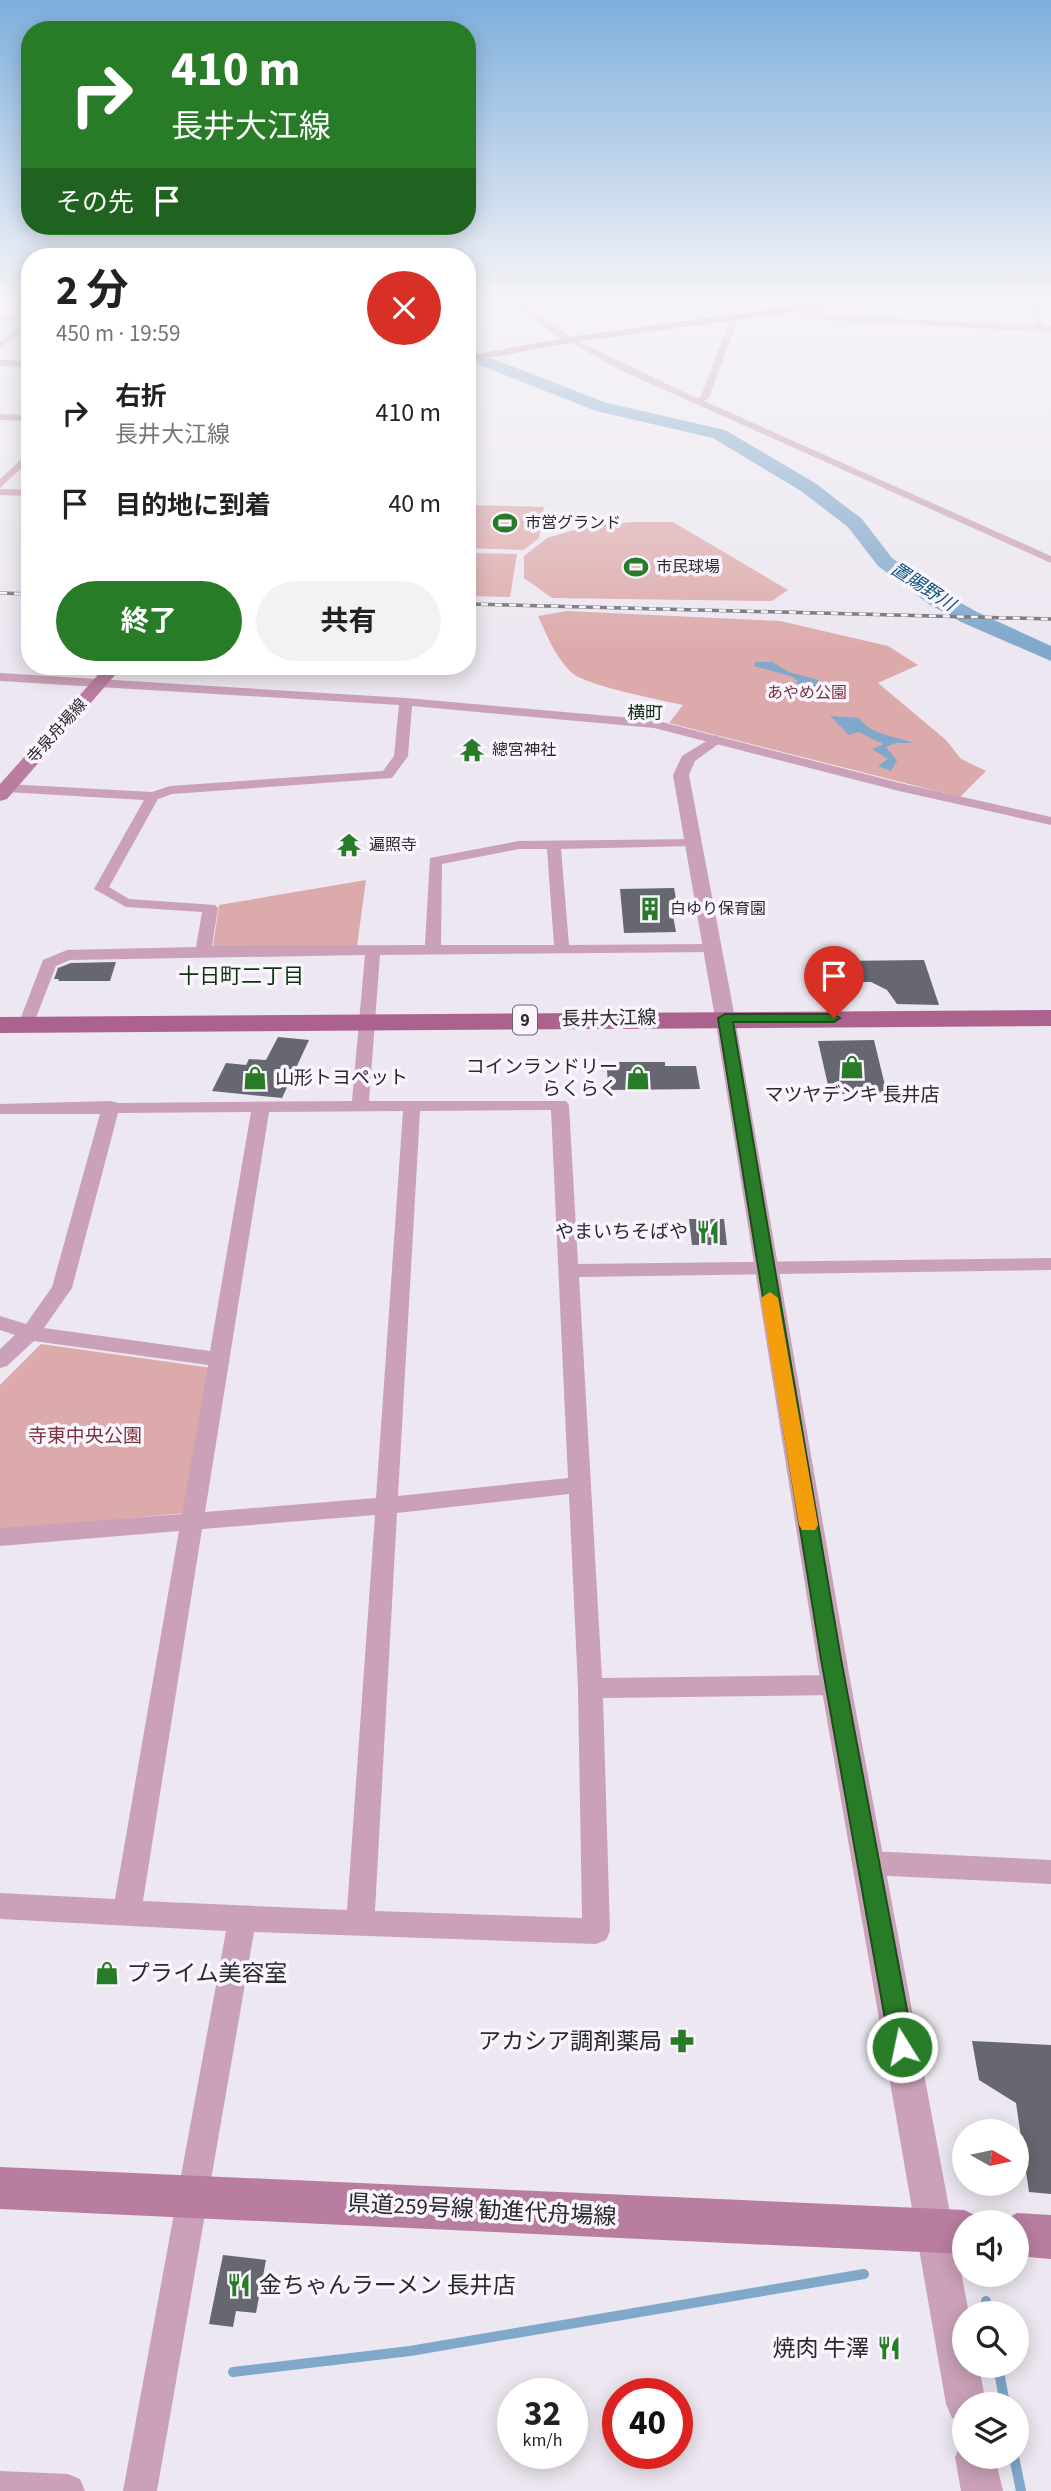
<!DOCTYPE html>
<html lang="ja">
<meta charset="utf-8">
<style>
:root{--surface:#fff;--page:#f2f2f2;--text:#222;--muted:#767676;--accent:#287b27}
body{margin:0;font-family:"Source Sans 3","Noto Sans JP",sans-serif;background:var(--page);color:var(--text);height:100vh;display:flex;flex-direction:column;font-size:26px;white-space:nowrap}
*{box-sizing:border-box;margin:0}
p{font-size:23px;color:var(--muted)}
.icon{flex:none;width:38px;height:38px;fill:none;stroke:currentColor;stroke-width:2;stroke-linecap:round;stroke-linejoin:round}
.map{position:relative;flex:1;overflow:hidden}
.drawer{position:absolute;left:21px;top:248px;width:455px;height:427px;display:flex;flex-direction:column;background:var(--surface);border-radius:28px;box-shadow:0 4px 18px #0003}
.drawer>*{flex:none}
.hud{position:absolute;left:21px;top:21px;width:455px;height:214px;border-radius:28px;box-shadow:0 4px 18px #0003;background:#287b27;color:#fff;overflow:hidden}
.needle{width:46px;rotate:99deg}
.buttons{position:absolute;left:952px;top:2119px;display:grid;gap:14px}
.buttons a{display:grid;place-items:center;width:77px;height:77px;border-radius:50%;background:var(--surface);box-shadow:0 4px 18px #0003;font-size:35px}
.speed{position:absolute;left:497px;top:2378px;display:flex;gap:14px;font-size:35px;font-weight:700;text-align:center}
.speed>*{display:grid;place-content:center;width:91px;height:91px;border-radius:50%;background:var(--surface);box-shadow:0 4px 18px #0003;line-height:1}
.speed small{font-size:18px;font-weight:400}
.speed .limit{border:10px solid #d22;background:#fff;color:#111}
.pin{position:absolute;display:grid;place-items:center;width:60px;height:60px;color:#fff;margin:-72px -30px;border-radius:50% 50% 50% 0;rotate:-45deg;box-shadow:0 0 7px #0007}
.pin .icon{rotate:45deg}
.me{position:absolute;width:77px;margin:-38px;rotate:350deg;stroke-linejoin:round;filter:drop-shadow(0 0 5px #0008)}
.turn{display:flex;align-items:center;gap:24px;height:147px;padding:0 35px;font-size:32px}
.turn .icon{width:91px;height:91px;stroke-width:2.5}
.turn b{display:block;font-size:49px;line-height:60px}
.then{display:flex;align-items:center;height:66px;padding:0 35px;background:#0003;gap:14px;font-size:26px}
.round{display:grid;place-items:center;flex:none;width:74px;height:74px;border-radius:37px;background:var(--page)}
.head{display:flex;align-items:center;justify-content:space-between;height:119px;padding:0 35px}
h1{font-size:42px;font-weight:700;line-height:52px}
.action{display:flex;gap:14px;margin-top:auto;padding:14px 35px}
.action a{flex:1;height:80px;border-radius:42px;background:var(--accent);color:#fff;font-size:28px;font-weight:700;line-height:80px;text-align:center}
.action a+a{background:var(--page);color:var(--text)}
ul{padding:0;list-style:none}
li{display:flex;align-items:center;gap:21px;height:91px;padding:0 35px}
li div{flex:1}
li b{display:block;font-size:26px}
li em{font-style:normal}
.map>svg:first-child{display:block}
</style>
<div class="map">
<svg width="1051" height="2491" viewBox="0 0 1051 2491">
<rect width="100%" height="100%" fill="#ece7f0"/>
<!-- green -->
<path fill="#ddaaab" d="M467,505L544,507L539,538L524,550L467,548Z
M633,522H673L788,590L772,601L552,598L524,578V556L547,538L588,526Z
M467,553L517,554L510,597L467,596Z
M567,611L780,621L888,646L918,665L878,683L946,740L961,759L986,771L960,797L669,723L683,705C660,700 588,686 572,673C556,658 547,636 538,616Z
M366,880L357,946H213L219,905Z
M41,1344L212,1368L186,1513L0,1530V1385Z"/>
<!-- water -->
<path fill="#7fa8ca" d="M755,662H772L789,672L818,680L826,691C816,694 803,691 796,683L798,681L793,677L754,666Z
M830,716L859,718C872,736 897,736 913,743H896L886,747L897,761L891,771L878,766L888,759L872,749L883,744L859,732L849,735Z"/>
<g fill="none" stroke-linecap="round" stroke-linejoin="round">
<!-- stream-far1 -->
<path stroke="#7fa8ca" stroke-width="2.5" d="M467,308L543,299"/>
<!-- stream -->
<path stroke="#7fa8ca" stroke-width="10" d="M986,2301L988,2314
M998,2366L1005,2404
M233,2372L410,2351L864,2274
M1014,2457L1021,2491"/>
<!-- river -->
<path fill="#7fa8ca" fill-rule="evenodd" d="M467,349L607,403L725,430L815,483L862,519L892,558L945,594L977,612L1051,646V661L961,622L929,604L878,566L848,527L801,491L713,438L596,411L467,360Z"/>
</g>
<!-- building -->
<path fill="#666770" d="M674,888L679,915L673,916L676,932L624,933L620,889Z
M924,960L939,1005L897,1004L887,990L871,982H846L840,961Z
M116,962L110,981H58L59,979H54L58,968L71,963Z
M278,1037L309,1040L282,1098L212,1091L226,1063L246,1065L249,1059L266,1060Z
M874,1040L887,1094H830L818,1041Z
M606,1062H665V1066H696L700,1089L609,1090Z
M689,1219H724L727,1245H692Z
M972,2041L1051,2045V2194L1029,2192L1016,2103L979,2080Z
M223,2255L266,2260L256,2313L236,2311L233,2327L209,2324Z"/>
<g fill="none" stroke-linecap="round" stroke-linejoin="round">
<!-- minor -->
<path fill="#caa1b8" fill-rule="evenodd" d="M1032,299H1040L1042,330L1035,328Z
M0,315L30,316V326L0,348V342L28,320L0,319Z
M730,317L737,322L709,398L704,401L1051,556V563L620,370L565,340L572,338L696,398L701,396L729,322L726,319Z
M0,414L30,415V421L0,420Z
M30,451V460L0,488V479Z
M0,673L406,698L654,720L900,783L1051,817V825L899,791L654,728L412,706L408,756L392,778L172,794L158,799L109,887L129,899L215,905L218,908L212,946L425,945L430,858L519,841L697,839L699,842L692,846L561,849L569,945L712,944L720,949L717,952L380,955L369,1101H566L569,1105L578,1264L1051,1258V1270L579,1277L602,1678L836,1675L845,1678L848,1685L845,1692L836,1695L603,1698L610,1931L606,1940L596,1944L254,1932L157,2491H123L226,1931L0,1919V1893L115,1899L179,1531L0,1546V1528L182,1514L208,1365L34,1341L7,1366L0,1368V1349L15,1335L0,1330V1316L26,1324L52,1287L100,1114H0V1104L111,1101L118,1103L352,1101L365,955L70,960L56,966L32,1028H20L18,1025L43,960L67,950L196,947L202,912L126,907L94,889L144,800L6,792L1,791L0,787L6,784L152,792L170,786L383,771L394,756L399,705L0,681ZM519,849H547L554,945H441L442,864ZM551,1110L568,1478L398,1496L420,1111ZM403,1111L376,1498L205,1512L269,1112ZM251,1112L210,1351L44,1328L72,1288L118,1113ZM569,1494L578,1688L582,1918L375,1911L397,1513ZM375,1515L347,1910L143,1901L202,1529Z
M869,1851L1051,1860V1884L869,1875L859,1872L856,1863L859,1854Z
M0,2471L68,2474L80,2479L85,2491H0Z"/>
<!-- tertiary -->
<path fill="#caa1b8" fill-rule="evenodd" d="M516,299H524L532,311L572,338V342H566L526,315Z
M790,307L832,315L1051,326V332L832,321L787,312V308Z
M0,360L30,361V367L0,366Z
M0,489L30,490V496L0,495Z
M716,735L724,740L695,761L689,775L735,1018L851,1685L969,2314H964V2366H979L986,2404H964V2423L952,2418L946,2404L821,1685L715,1018L673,775L682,756Z
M964,2441V2457H995L1003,2491H961L955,2457L961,2443Z"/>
<!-- secondary -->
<path fill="#b97da0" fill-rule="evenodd" d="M844,299H871L866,302L569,343L467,362V356L569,337Z
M105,667H122L7,799L0,801V784Z
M0,2167L964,2210L979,2217L982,2222H964V2254L0,2209Z
M1017,2213L1051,2215V2259L1017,2256V2222H1001Z"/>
<!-- primary -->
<path fill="#ab638e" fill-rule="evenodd" d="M1051,1010V1026L0,1033V1017Z"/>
<!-- rail casing -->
<g stroke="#737176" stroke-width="3.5">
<path id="rail" d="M0,593L30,594
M467,604L1051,619"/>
</g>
<!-- rail -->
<use href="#rail" stroke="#f9f4fd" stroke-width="2.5" stroke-dasharray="7" stroke-linecap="butt"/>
</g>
<!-- sky -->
<linearGradient id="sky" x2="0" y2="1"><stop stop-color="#7eafdc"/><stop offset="0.46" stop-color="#f6f4f8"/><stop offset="1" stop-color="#f6f4f8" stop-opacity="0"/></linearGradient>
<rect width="1051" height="648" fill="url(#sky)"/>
<!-- route -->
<path fill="#287b27" stroke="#1a5019" stroke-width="2" d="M725,1014H834L840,1018L834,1022H733L841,1659L914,2047L911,2055L902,2058L894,2055L890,2047L821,1659L718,1018Z"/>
<!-- slow -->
<path fill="#f59e0b" d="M770,1292L778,1298L818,1525L815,1530H802L799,1525L761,1298Z"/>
<!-- icons -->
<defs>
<g id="stadium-bare" transform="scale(1.89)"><path d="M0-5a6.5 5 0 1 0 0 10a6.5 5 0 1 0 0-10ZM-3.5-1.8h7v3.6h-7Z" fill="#287b27" stroke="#f9f4fd" stroke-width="2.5" paint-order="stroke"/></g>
<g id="temple-bare" transform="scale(1.89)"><path d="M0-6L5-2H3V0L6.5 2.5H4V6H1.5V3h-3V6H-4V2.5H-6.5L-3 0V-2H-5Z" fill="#287b27" stroke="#f9f4fd" stroke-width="2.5" paint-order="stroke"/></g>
<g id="building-bare" transform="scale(1.89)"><path d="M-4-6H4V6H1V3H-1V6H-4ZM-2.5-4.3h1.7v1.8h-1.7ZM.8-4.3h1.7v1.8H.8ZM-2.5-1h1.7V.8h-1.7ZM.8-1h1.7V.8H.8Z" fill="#287b27" stroke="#f9f4fd" stroke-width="2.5" paint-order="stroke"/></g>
<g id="shop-bare" transform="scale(1.89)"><path d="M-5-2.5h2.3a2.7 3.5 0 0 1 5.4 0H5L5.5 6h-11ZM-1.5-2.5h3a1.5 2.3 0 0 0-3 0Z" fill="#287b27" stroke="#f9f4fd" stroke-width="2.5" paint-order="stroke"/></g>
<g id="restaurant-bare" transform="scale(1.89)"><path d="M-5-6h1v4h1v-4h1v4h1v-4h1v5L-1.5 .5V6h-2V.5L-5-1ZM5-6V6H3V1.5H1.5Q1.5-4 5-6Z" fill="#287b27" stroke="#f9f4fd" stroke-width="2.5" paint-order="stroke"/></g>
<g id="pharmacy-bare" transform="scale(1.89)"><path d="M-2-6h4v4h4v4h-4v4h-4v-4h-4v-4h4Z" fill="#287b27" stroke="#f9f4fd" stroke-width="2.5" paint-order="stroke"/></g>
</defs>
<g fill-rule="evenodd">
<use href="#stadium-bare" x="505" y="523"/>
<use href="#stadium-bare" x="636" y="567"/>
<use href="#temple-bare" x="472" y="750"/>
<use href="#temple-bare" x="349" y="845"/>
<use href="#building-bare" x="650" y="909"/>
<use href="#shop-bare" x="852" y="1067"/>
<use href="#shop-bare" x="255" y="1078"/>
<use href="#shop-bare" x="638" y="1078"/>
<use href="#restaurant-bare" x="708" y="1232"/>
<use href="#shop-bare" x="107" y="1973"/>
<use href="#pharmacy-bare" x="682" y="2041"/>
<use href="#restaurant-bare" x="239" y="2285"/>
<use href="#restaurant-bare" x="889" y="2348"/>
</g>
<g text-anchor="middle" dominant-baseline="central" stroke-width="7" stroke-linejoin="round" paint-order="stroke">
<!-- far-poi labels -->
<g font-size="16" fill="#2a292c" stroke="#f9f4fd" text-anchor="start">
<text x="525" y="523">市営グランド</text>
<text x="656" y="567">市民球場</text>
<text x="492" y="750">總宮神社</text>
<text x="369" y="845">遍照寺</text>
<text x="670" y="909">白ゆり保育園</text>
</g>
<!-- far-park labels -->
<g font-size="16" fill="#7a353a" stroke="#f9f4fd">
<text x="807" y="693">あやめ公園</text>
</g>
<!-- far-street labels -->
<g font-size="16" fill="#2a292c" stroke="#f9f4fd">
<text transform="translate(57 731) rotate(-48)">寺泉舟場線</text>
</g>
<!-- far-water labels -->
<g font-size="18" font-style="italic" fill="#105480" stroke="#f9f4fd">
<text transform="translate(923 587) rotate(33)">置賜野川</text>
</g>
<!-- far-neighbourhood labels -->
<g font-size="18" fill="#0b330a" stroke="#f9f4fd">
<text x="645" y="713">横町</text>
</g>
<!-- shield labels -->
<rect fill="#f9f4fd" stroke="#68666b" stroke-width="2" x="513" y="1005.5" width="24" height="29" rx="5"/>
<g font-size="18" font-weight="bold" fill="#2a292c">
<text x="525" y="1020">9</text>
</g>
<!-- street labels -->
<g font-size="19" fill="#2a292c" stroke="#f9f4fd">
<text transform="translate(609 1019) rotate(-1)">長井大江線</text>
</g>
<!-- poi labels -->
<g font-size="19" fill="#2a292c" stroke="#f9f4fd" text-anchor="end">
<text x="618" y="1067">コインランドリー<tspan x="618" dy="22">らくらく</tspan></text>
<text x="275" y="1078" text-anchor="start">山形トヨペット</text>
<text x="852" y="1095" text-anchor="middle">マツヤデンキ 長井店</text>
<text x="688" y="1232">やまいちそばや</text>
</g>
<!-- park labels -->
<g font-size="19" fill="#7a353a" stroke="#f9f4fd">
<text x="85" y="1436">寺東中央公園</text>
</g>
<!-- neighbourhood labels -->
<g font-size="21" fill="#0b330a" stroke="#f9f4fd">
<text x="241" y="976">十日町二丁目</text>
</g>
<!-- near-poi labels -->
<g font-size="23" fill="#2a292c" stroke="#f9f4fd" text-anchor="start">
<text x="127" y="1973">プライム美容室</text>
<text x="662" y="2041" text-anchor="end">アカシア調剤薬局</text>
<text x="259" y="2285">金ちゃんラーメン 長井店</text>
<text x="869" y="2348" text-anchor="end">焼肉 牛澤</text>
</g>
<!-- near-street labels -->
<g font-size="23" fill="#2a292c" stroke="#f9f4fd">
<text transform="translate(482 2210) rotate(3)">県道259号線 勧進代舟場線</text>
</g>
</g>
</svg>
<div class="buttons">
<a><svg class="needle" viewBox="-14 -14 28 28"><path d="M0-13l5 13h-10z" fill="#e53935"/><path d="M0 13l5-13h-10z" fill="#767676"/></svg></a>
<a><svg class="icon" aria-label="sound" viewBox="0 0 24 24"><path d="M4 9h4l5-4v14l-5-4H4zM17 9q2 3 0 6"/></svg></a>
<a><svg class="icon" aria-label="search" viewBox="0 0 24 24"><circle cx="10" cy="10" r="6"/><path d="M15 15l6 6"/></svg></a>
<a><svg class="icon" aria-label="layers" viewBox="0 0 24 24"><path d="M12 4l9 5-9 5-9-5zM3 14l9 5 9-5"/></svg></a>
</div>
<div class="speed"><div>32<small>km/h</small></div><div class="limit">40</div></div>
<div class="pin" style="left:834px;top:1018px;background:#d93025"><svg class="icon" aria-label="arrive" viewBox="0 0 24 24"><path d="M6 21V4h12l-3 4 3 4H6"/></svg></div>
<svg class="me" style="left:902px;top:2047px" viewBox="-20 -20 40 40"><circle r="17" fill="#287b27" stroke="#fff" stroke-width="3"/><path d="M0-11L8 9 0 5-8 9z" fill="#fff"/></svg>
<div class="hud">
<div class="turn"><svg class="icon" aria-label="right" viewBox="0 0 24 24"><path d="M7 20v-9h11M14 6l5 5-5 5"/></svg><div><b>410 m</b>長井大江線</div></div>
<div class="then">その先<svg class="icon" aria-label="arrive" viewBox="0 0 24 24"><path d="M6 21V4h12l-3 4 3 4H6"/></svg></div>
</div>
<section class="drawer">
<div class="head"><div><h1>2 分</h1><p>450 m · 19:59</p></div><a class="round" style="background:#d93025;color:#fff"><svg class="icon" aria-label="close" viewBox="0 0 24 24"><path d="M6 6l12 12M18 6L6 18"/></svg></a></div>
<ul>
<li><svg class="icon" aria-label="right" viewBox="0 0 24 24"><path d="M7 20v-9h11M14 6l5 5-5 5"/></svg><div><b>右折</b><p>長井大江線</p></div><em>410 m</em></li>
<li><svg class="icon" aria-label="arrive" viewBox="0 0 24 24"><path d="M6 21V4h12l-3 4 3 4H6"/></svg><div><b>目的地に到着</b></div><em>40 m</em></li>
</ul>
<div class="action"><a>終了</a><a>共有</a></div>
</section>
</div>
